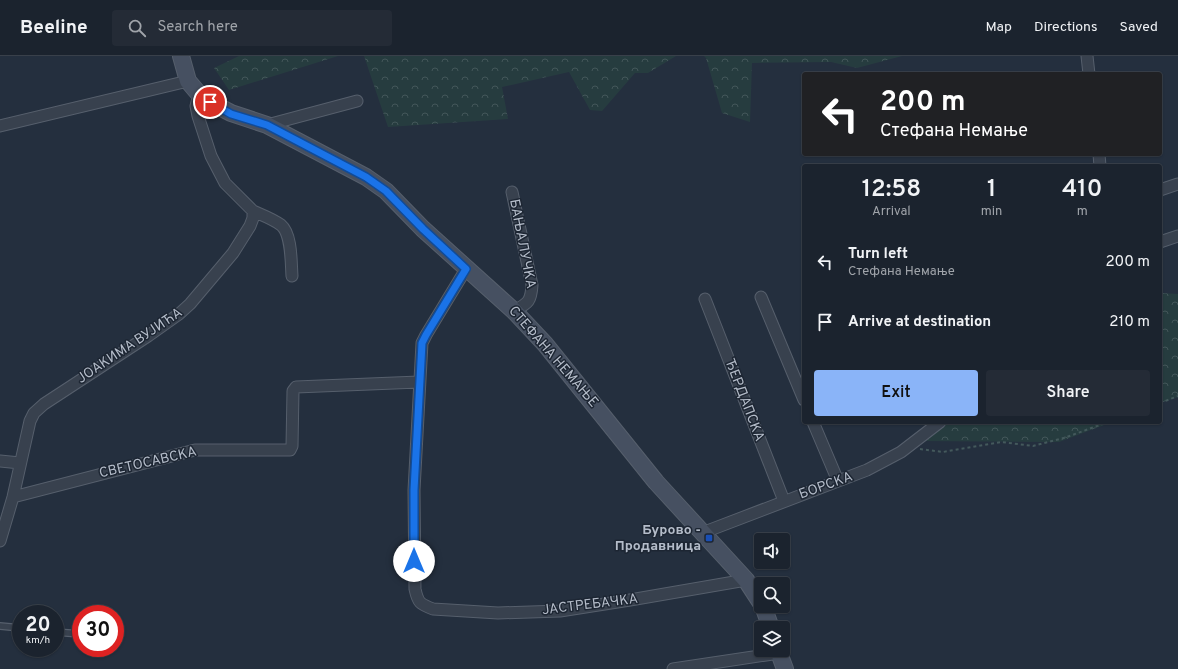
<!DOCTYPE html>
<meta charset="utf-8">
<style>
:root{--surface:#1b232e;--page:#242b36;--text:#f1f3f6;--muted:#a0a4aa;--line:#39404a;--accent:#8ab4f8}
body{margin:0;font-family:Overpass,sans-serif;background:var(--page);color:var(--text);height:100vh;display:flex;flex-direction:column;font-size:15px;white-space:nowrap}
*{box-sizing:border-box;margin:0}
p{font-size:13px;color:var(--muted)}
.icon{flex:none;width:22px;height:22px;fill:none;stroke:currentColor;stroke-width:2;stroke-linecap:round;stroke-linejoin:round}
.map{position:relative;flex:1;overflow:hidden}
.drawer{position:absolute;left:802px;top:108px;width:360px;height:260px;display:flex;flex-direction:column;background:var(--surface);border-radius:4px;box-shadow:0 1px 3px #0004,0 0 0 1px var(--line)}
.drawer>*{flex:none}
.banner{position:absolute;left:802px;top:16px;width:360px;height:84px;border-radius:4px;box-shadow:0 1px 3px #0004,0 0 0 1px var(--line);background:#202124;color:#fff;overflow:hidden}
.controls{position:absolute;left:754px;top:477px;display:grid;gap:8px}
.controls a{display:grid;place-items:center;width:36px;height:36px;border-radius:4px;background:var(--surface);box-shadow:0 1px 3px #0004,0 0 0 1px var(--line);font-size:20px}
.speed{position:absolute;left:12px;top:549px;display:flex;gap:8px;font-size:20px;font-weight:700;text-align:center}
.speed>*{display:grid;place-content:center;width:52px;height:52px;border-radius:50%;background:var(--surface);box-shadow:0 1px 3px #0004,0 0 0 1px var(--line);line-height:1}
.speed small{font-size:10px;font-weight:400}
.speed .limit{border:6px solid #d22;background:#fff;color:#111}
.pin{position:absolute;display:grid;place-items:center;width:34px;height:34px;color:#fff;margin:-17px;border:2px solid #fff;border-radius:50%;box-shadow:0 1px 4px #0007}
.me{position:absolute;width:44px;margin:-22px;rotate:0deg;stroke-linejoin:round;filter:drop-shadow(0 0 3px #0008)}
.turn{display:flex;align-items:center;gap:14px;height:84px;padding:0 12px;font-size:18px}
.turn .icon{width:52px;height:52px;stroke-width:2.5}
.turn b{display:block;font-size:28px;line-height:34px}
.eta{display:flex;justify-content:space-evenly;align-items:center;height:68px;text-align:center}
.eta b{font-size:24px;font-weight:600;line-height:28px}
.button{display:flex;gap:8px;margin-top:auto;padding:8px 12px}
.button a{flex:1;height:46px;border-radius:4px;background:var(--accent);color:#111;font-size:16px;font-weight:600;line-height:46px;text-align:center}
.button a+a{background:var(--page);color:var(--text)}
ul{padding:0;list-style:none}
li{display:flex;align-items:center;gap:12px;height:60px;padding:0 12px}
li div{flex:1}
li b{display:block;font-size:15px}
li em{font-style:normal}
header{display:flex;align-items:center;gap:24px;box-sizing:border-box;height:56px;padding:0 20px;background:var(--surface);border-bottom:1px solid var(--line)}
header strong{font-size:19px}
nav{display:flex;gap:22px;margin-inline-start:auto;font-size:14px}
.search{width:280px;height:36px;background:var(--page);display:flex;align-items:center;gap:10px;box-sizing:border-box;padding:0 14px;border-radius:4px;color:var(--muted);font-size:15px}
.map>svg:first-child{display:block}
</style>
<header>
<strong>Beeline</strong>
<div class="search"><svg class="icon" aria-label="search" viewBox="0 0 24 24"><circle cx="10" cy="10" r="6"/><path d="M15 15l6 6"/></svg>Search here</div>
<nav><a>Map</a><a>Directions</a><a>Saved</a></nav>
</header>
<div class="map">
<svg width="1178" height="613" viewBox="0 0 1178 613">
<defs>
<pattern id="forest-crowns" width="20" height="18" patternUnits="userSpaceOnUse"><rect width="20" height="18" fill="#263c3f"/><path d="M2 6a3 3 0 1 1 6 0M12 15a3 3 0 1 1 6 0" fill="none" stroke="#435659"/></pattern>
</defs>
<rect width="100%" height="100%" fill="#242f3e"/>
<!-- forest -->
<path fill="url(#forest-crowns)" d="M239,0H338L229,34L214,12Z
M364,0H676L648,17H635L602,55L590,54L569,16L502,31L508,63L388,71Z
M704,0H902L857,12L831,6L752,7L750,66L722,57L706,2Z
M1160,237L1178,238V341L1160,347Z
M948,366H1112L1059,386L926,385Z"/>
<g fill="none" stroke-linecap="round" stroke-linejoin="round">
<!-- lane casing -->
<g stroke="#565f6c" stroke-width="8">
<path id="lane" d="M0,570L21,572
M55,576L81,578"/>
</g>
<!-- street casing -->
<g stroke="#565f6c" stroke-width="13">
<path id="street" d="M1087,0L1089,18
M267,69L357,45
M0,70L188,25
M1099,98L1100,110
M1160,134L1178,128
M512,136L532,229C531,246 528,247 514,255
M253,155C262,159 273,163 281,169C292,178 291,207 292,220
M1160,186L1178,180
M466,213L426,279L422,287L414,434L415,533C418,547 420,548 433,553L498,557L560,555L630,544L746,524
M761,241L804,344
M705,243L784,445
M813,366L838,425
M0,405L20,407
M13,441L195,394H290L292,390L293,335L296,331L419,326
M702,477L867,414L901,396L940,366
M0,485L13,441L30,365L34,357L44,348L148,280L179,258L190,248L233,197L250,170L253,162V155L225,127L211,100L198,60L196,50L199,38
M673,613L779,597"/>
</g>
<!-- secondary casing -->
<g stroke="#565f6c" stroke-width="18">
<path id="secondary" d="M181,0L188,25L199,38L210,46L231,57L267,69L366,121L386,135L423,173L514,255L545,288L656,426L746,524L761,547
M763,550L771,572
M778,594L785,613"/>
</g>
<!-- path -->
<path stroke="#44595c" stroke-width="2" stroke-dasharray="3 3" stroke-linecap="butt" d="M1160,347L1178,340
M920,393L943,396L1001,386L1033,390L1064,382L1108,366"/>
<!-- lane -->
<use href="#lane" stroke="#38414e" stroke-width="5.5"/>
<!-- street -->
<use href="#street" stroke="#38414e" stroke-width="11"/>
<!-- secondary -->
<use href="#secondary" stroke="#465061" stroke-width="16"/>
</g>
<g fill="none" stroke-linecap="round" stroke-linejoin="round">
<!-- route casing -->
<g stroke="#114b97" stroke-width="10">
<path id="route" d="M210,46L231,58L267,69L366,121L386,135L423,173L466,213L426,279L422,287L414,434V505"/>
</g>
<!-- route -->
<use href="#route" stroke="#1a73e8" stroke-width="7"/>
</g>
<!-- markers -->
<rect fill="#1a4fb4" stroke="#1d2633" stroke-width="1.5" x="705" y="478" width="8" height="8" rx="2"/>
<g text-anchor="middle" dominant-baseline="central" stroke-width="3" stroke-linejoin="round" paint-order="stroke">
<!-- street labels -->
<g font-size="14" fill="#b4bcc9" stroke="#1d2633">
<text transform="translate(522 188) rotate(79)">БАЊАЛУЧКА</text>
<text transform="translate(130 290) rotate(-34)">ЈОАКИМА ВУЈИЋА</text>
<text transform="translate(553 301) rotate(49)">СТЕФАНА НЕМАЊЕ</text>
<text transform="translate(744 344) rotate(69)">ЂЕРДАПСКА</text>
<text transform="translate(148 407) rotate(-13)">СВЕТОСАВСКА</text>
<text transform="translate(826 430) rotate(-20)">БОРСКА</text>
<text transform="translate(590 549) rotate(-7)">ЈАСТРЕБАЧКА</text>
</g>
<!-- poi labels -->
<g font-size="14" font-weight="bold" fill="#b4bcc9" stroke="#1d2633" text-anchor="end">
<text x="701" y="474">Бурово -<tspan x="701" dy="16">Продавница</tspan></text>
</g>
</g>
</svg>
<div class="controls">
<a><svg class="icon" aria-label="sound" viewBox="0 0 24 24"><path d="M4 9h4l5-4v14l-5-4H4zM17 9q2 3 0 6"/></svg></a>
<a><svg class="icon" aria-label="search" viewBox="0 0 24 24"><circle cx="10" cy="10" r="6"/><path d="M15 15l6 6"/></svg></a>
<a><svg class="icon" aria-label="layers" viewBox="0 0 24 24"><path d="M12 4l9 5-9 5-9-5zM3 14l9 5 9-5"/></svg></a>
</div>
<div class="speed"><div>20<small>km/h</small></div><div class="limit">30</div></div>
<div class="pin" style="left:210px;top:46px;background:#d93025"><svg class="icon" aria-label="arrive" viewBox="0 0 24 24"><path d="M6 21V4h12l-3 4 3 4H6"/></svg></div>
<svg class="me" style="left:414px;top:505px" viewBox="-20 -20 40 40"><circle r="19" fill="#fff"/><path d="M0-13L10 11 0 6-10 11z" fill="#1a73e8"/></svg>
<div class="banner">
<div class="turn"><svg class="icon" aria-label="left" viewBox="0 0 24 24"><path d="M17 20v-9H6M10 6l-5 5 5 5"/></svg><div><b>200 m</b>Стефана Немање</div></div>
</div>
<section class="drawer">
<div class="eta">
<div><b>12:58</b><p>Arrival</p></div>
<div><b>1</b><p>min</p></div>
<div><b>410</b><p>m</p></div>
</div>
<ul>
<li><svg class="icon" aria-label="left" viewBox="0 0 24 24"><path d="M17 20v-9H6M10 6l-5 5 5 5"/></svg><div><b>Turn left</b><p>Стефана Немање</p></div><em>200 m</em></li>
<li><svg class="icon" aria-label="arrive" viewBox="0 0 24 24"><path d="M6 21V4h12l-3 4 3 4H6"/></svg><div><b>Arrive at destination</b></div><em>210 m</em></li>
</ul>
<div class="button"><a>Exit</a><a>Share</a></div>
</section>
</div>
